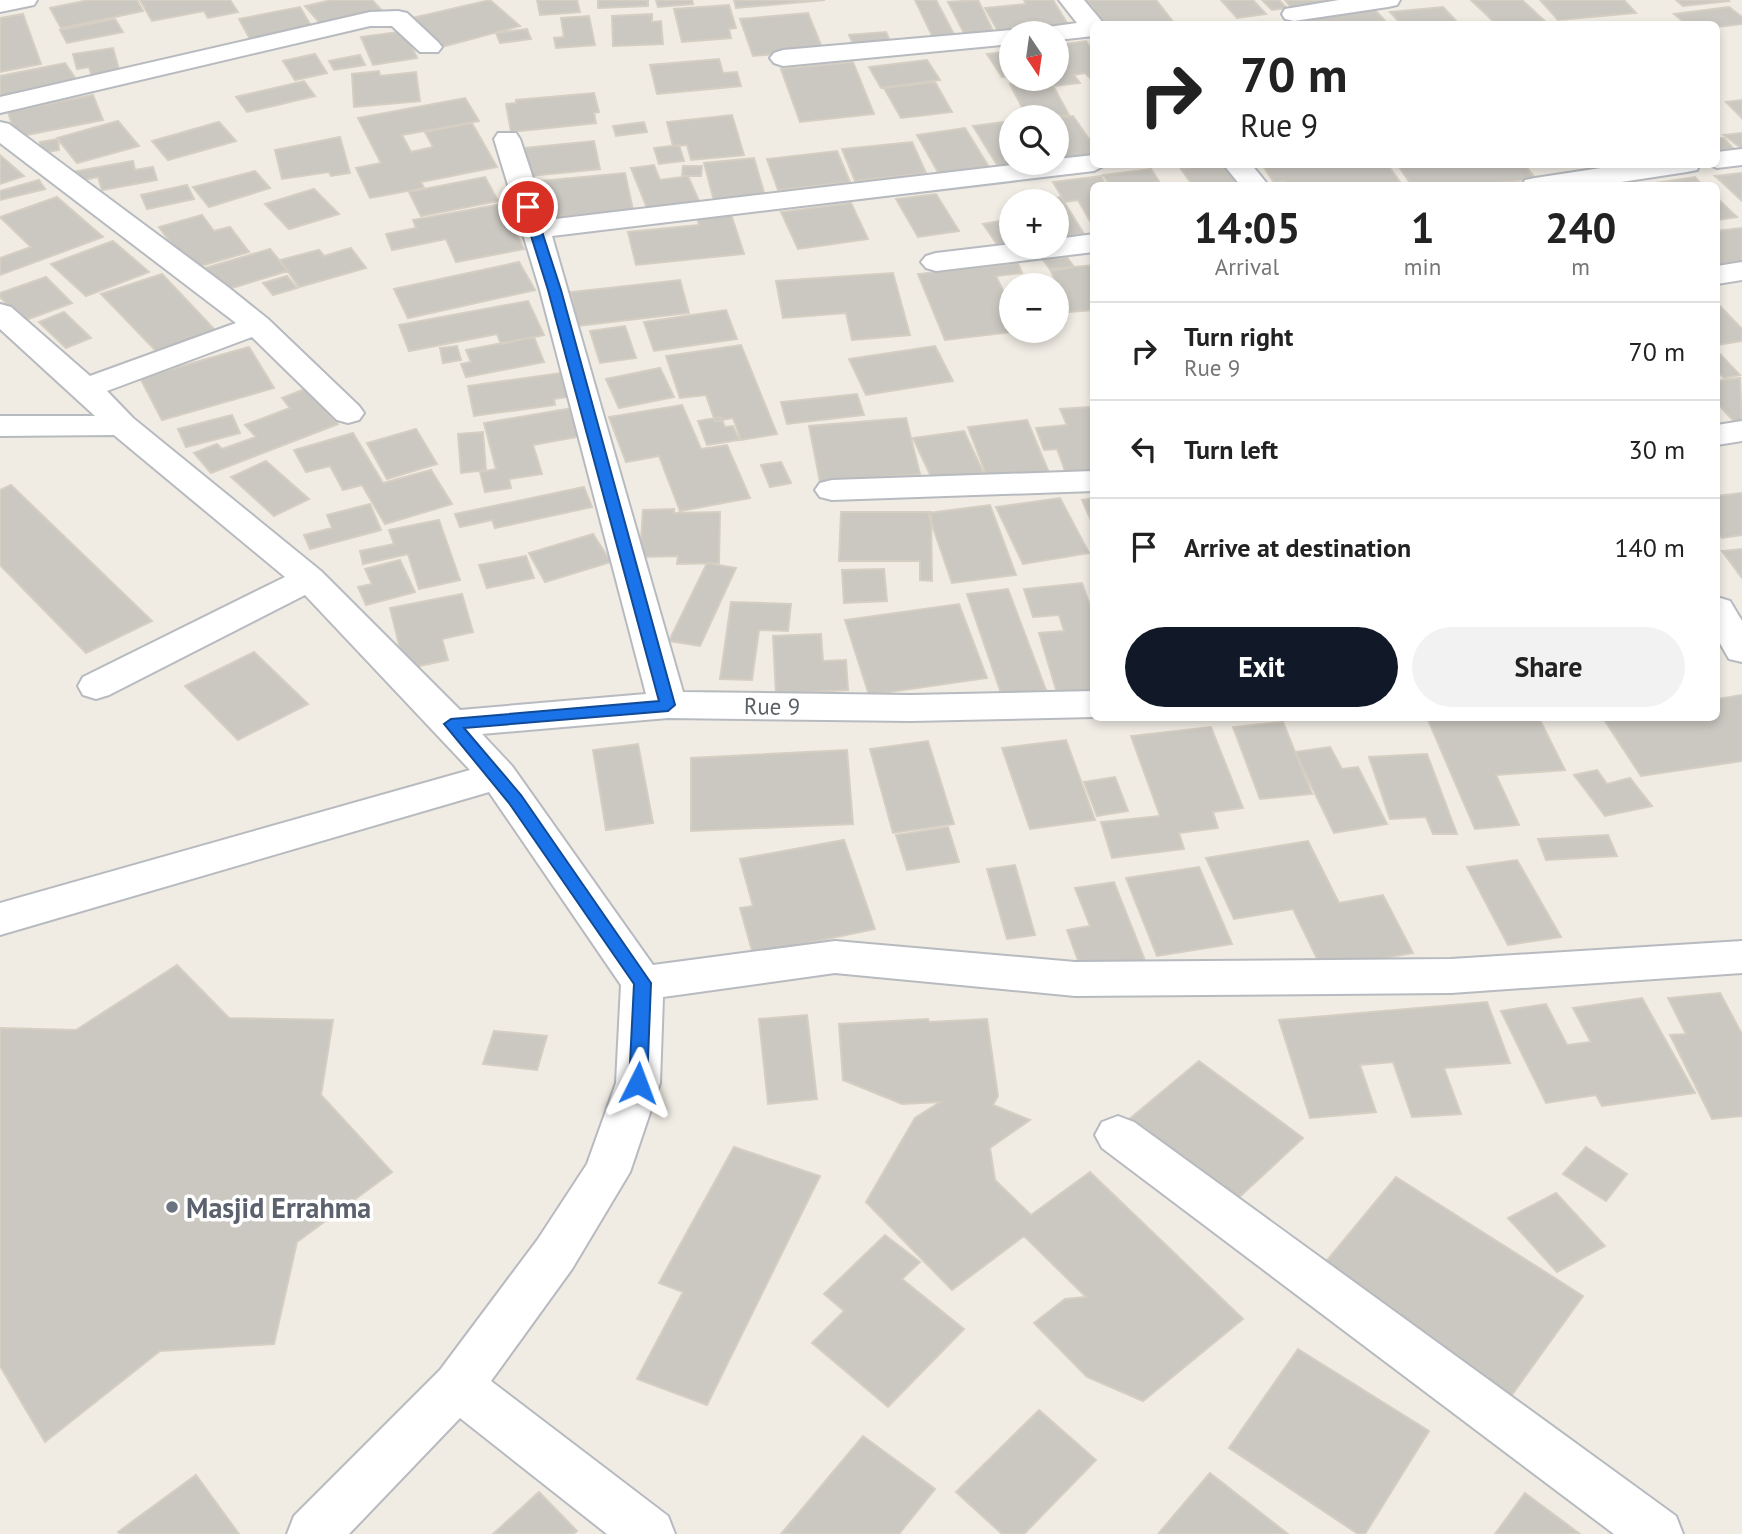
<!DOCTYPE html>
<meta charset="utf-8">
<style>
:root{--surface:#fff;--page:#f2f2f2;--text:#222;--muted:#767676;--line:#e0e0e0;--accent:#111827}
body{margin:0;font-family:"PT Sans",sans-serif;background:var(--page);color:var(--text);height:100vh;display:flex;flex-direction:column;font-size:26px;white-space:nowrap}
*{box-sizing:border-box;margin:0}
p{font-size:23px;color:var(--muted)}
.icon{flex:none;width:38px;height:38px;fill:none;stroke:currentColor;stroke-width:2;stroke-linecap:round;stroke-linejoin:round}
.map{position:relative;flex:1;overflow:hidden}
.sheet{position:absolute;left:1090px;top:182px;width:630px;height:539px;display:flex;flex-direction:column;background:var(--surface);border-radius:10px;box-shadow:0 4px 10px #0003}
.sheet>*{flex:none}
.guide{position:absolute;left:1090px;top:21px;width:630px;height:147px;border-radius:10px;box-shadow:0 4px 10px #0003;background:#fff;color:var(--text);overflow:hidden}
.needle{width:46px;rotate:167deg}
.buttons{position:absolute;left:999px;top:21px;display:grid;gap:14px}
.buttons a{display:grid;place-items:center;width:70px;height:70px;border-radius:50%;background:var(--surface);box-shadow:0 4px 10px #0003;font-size:35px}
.pin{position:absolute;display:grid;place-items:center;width:60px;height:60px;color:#fff;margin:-30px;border:4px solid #fff;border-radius:50%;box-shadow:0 2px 7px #0007}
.me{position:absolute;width:77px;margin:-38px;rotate:3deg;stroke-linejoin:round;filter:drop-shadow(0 0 5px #0008)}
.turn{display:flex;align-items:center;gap:24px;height:147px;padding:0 35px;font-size:32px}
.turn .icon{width:91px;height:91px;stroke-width:2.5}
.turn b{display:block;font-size:49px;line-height:60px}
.eta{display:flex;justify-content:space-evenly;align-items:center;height:119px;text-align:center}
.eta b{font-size:42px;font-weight:700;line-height:49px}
.button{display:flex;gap:14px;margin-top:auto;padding:14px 35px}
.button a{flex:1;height:80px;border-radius:42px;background:var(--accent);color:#fff;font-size:28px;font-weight:700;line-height:80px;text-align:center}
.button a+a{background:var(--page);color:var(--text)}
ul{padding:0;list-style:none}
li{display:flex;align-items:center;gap:21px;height:98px;padding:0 35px;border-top:2px solid var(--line)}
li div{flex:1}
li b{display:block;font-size:26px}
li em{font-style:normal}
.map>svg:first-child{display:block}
</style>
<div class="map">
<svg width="1742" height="1534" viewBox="0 0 1742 1534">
<rect width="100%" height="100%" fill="#f0ece4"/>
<!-- building -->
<path fill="#cbc7c1" stroke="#d5cec2" stroke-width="2" d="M89,0H137L143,11L61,28L50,8Z
M140,0H230L238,12L208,18L204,11L152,21Z
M332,0H372L386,15L325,29L305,6Z
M490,0L520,26L442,47L412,18Z
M537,0H577L580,12L540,15Z
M598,0H648V6L598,8Z
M656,0H692L693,4L658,7Z
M734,0H825L736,8Z
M915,0H936L957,40L935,42Z
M978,0L996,37L967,39L948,2Z
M1024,0H1053L1070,28L1000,35L985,8L1026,4Z
M1087,0H1156L1175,24H1101L1090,10L1094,9Z
M1221,0H1253L1266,14L1237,18Z
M1262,0H1279L1287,8L1272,10Z
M1285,0H1349L1292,9Z
M1471,0H1522L1547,23L1496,24Z
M1540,0H1624L1636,13L1558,20Z
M1676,0H1728L1729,1L1683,6Z
M729,5L736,28L729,29L731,38L682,42L674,9Z
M300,7L314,31L252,43L239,19Z
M1443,7L1459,24H1401L1390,12Z
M1729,7L1742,17V24L1717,27L1686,24L1674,14Z
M1375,10L1388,24H1289L1285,20Z
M808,13L823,50L753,56L740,19Z
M23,14L41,64L0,72V18Z
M652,14V22L661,21L663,44L613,46L612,16Z
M589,16L595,45L556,48L554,38L564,37L561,18Z
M115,19L123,32L67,43L60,30Z
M527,29L531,39L500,43L496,33Z
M405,31L417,58L373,65L361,37Z
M886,32L891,43L854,46L849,35Z
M1086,41L1094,52V82L1085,73L1074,75L1080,83L1054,86L1049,79H1057V45Z
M113,48L120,73L92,77L89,67L77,69L73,54Z
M1012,51V76L1002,77L987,54Z
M315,54L327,73L295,80L283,61Z
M360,55L365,65L334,70L329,61Z
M719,59L723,73L737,72L741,86L657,94L650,65Z
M927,60L940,80L881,88L869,67Z
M853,62L874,114L800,122L781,69Z
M65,63L76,79L0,97V76Z
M379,71L380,76L416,72L420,101L354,107L352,74Z
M1050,80L1069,115L1027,117L1010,84Z
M304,81L315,96L247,112L236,97Z
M935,82L952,112L901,118L884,88Z
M594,93L599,112L594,113L596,123L511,132L506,104L516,103V100Z
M93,95L103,120L16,137L8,112Z
M465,98L479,121L402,135L411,152L433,147L425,132L472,123L497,167L421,182L424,188L370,198L356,168L381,163L358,118Z
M1742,100V118L1726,102Z
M732,115L744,155L691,160L687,145L673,146L667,122Z
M1073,116L1089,139L1094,138V160L1002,173L973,126L1012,121V163H1057V118Z
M118,121L139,146L77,163L57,138Z
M219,122L236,141L168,160L152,141Z
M644,122L647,132L616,136L613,126Z
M965,128L989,167L939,174L917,135Z
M1742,133V149L1724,135Z
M340,137L350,173L331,176L329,172L282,179L275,150Z
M1717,138H1724L1734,149L1717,150Z
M58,139L59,150L42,153L40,142Z
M594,141L600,169L530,176L525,148Z
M912,142L926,173L855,181L842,149Z
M679,145L684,161L659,164L654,148Z
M837,151L850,182L778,190L767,159Z
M0,155L24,176L0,184Z
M754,158L765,196L714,201L704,163Z
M133,161L135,170L153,167L157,180L102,190L98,177L74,182L72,172Z
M1213,164H1232L1248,186H1193L1181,169Z
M1262,164H1387L1403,186H1287L1284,181L1274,183Z
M1397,164H1524L1536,179L1469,186H1412Z
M654,165L660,180L688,176L699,201L647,208L631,168Z
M683,166H702L701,176H682Z
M1151,169L1162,186H1110L1103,175Z
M255,171L270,188L209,207L193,187Z
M625,173L633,210L537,219L531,182Z
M1742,173V201L1715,176Z
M1101,176L1106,186H1094V228L1078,200L1065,202L1053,182Z
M485,177L498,201L421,216L409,192Z
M1695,177L1703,186H1636Z
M39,180L45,189L0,200V191Z
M187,185L194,199L147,209L141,195Z
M314,189L339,214L289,229L265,204Z
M936,194L959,231L918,237L896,199Z
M57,197L103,237L0,275V258L31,247L0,217Z
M1061,197L1084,234L1057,237V201H1033Z
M1717,198L1737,217L1717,220Z
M851,203L868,239L798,249L781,212Z
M501,204L524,249L456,262L446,239L392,250L386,234L416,228L413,220Z
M731,214L744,254L636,265L628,232L699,225L697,217Z
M202,215L214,231L230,227L249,252L190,269L159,227Z
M1012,219V244L999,247L983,224Z
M1742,228V269L1722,271L1717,265V231Z
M113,241L149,272L86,296L51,264Z
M351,248L366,268L299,287L280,260L319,250L324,256Z
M270,249L288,271L222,291L205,268Z
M1067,257L1074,267L1051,271L1044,261Z
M519,262L535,290L408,318L394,289Z
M1018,263L1022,273L996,276L1012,309V331H1021L945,340L918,274Z
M1094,265V310L1069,312L1050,269Z
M893,273L910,335L852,340L846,313L783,318L776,281Z
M162,274L217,332L158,353L101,294Z
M287,276L297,288L273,295L263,283Z
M46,277L72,303L23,321L0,297V293Z
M680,280L689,313L578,326L571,292Z
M528,301L544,335L501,344L497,334L409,351L399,325Z
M1717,303L1742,329V341L1717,345Z
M726,310L737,339L654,351L644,322Z
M64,312L91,338L66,348L39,322Z
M625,326L636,358L600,363L590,331Z
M534,337L544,362L466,377L461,364L471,362L466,350Z
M741,345L777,434L741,440L733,418L715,421L706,395L680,398L666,356Z
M457,346L461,360L443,363L440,348Z
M935,346L953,381L866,395L849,359Z
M249,347L274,388L162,420L140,378Z
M1717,354H1720L1740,375L1724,378L1717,371Z
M660,368L674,397L619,408L606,379Z
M568,372L574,396L554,399L555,405L474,416L468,386Z
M1740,378L1742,424L1737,425L1717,403V381Z
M305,389L338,424L211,473L194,453L217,444L222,449L256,437L245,425L290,408L282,398Z
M857,394L864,415L787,424L781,402Z
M682,405L701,449L727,445L750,498L680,511L659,456L626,462L609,417Z
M1090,407L1094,416V474L1067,476L1057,449L1044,450L1036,428L1067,425L1060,409Z
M573,408L582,436L533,445L542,474L509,479L511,488L485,492L480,472L496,469L484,423Z
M232,415L240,433L186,447L178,429Z
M721,417L725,427L733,426L739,440L707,445L698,421Z
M906,418L920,474L820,482L809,426Z
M1027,420L1050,475L989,482L968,427Z
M416,429L437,464L387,479L367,443Z
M964,431L984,474L933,481L913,438Z
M483,432L486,470L461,473L458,434Z
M353,433L383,483L431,470L452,504L385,524L362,485L343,490L330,466L306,472L294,450Z
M266,461L309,499L274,516L231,477Z
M781,462L791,483L770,487L761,465Z
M11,485L152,621L86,653L0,565V490Z
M584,487L592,507L495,528L492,520L460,527L455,514Z
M1742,493V535L1722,538L1717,532V496Z
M1060,498L1089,553L1023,564L996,507Z
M1094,498V527L1082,500Z
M370,504L381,530L310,549L304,535L332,528L327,515Z
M990,505L1016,575L952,583L928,513Z
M674,509V513L720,512L719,563L677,564L678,556L640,557L643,510Z
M841,512H931L932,581L920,580V561H839Z
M439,520L460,580L419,589L408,554L363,564L360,551L394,544L389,530Z
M593,534L611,562L545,582L529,553Z
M1742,549V578L1722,551Z
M526,556L534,578L487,588L479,565Z
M400,560L415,592L366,605L358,587L372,584L365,569Z
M707,563L736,568L700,646L669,641Z
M884,569L887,601L844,603L842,570Z
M1082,583L1094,617V689L1057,693L1039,633L1064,631L1059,615L1033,617L1024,589Z
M1008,589L1046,690L1002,696L967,594Z
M462,594L473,632L442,639L448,660L405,669L390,608Z
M731,602L791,604L788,631L759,630L752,680L720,679Z
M959,604L987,678L869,695L845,620Z
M821,634L823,661L846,660L848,690L776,694L773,636Z
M254,652L308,704L238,740L185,686Z
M1742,695V761L1641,776L1603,718H1717V699Z
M1462,718H1539L1565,770L1496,775L1519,825L1475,829L1428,720Z
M1283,722L1312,794L1260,799L1233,727Z
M1211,727L1243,808L1213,812L1218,828L1179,833L1184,849L1112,858L1101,822L1160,816L1131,736Z
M1066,740L1095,820L1030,829L1002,748Z
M928,741L954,824L893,833L870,749Z
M638,744L653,823L606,830L593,750Z
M1330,747L1342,769L1358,767L1387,824L1334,833L1295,752Z
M847,750L853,824L691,831V758Z
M1427,754L1457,834H1433L1426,817L1390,819L1369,757Z
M1597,770L1607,784L1630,778L1652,806L1605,816L1574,775Z
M1115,777L1128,811L1097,816L1084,782Z
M948,827L959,862L907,870L896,835Z
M1608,835L1617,856L1546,860L1538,839Z
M844,840L875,929L753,954L740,908L753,906L740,859Z
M1308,841L1339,903L1383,895L1413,953L1322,969L1293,909L1234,919L1206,858Z
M1517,860L1561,937L1508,945L1467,867Z
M1015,865L1035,935L1007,939L987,869Z
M1199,867L1232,944L1157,956L1126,878Z
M1114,882L1146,963L1083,974L1067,930L1090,926L1075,888Z
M177,965L229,1018L333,1020L321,1095L392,1172L297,1242L274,1344L160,1351L45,1442L0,1366V1028L76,1030Z
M1720,993L1742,1034V1116L1712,1119L1670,1035L1686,1034L1668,998Z
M1642,998L1695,1093L1602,1106L1596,1095L1546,1103L1501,1011L1546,1004L1567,1045L1591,1042L1573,1008Z
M1487,1002L1510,1063L1444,1068L1461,1114L1412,1117L1393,1062L1360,1065L1376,1112L1310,1118L1279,1020Z
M807,1015L817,1099L768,1104L759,1019Z
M928,1019L929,1022L987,1019L998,1096L993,1105L1030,1120L990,1148L995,1180L1031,1215L1090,1172L1243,1319L1143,1401L1087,1377L1034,1323L1065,1299L1086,1297L1024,1236L952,1290L866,1202L915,1118L940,1102L902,1104L843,1080L839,1024Z
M494,1031L547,1036L537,1070L483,1064Z
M1199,1061L1303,1138L1232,1204L1127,1121Z
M734,1147L820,1176L707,1405L637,1379L683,1292L659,1283Z
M1586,1147L1627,1174L1606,1201L1563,1174Z
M1396,1177L1583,1296L1509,1399L1319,1270Z
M1556,1193L1605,1246L1557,1272L1508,1218Z
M885,1235L920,1262L902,1279L964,1329L888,1407L812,1343L844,1311L824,1294Z
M1298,1349L1429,1431L1365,1534H1358L1229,1448Z
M1039,1410L1096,1460L1024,1534H1002L956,1492Z
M863,1436L935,1489L899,1534H781Z
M1210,1473L1288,1534H1158Z
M196,1475L239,1534H120L118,1532Z
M539,1492L577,1531L573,1534H493Z
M1525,1493L1580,1534H1495Z"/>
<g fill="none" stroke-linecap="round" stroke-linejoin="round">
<!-- minor casing -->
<g stroke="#b7babf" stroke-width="4">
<path id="minor" d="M0,0H37L34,5L0,12Z
M1059,0H1084L1104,24H1094V36L1057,40V33H1038L1041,28L1077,23Z
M1339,0H1400L1397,5L1388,7L1294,21L1285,19L1282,14L1285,9Z
M398,11L407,13L438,42L442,47L438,52H420L392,26H370L0,113V97L370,12Z
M1012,30L1022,33H1012V44L783,66L774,63L770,58L774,53L783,50Z
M0,122L9,124L228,287L268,319L359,406L364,413L359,420L348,423L337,420L252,337L107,391L133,418L321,571L460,710L646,694L540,290L494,139L498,133H516L520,139L547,220L1028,163H1057V159L1094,155V164H1107L1094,171L552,236L683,692L911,695L1094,691V717L911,721L668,718L482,734L512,766L653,965L835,941L1075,962L1451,959L1742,941V973L1451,993L1075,996L835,973L663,997L660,1083L630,1172L572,1269L491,1381L668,1516L675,1534H607L460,1418L349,1534H287L294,1516L440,1370L538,1239L587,1164L616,1083L621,985L489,792L0,935V903L470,770L305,595L109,695L96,699L83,695L78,686L83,677L285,577L114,435L0,436V416H95L0,329V304L11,307L90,376L236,323L0,143Z
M1742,149V165L1717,168L1707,164H1717V152Z
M1223,164H1251L1269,186H1241Z
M1627,164H1700L1697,170L1687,172L1595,186H1522L1525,180L1535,178Z
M1094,234V252L936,271L926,268L921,262L926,256L936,253L1012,244V247H1057V239Z
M1742,262V280L1717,284V266Z
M1742,421V441L1717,445V425Z
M1094,471V491L832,500L820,497L815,490L820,483L832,480Z
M1717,597L1730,601L1742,621V662L1729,659L1717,638Z
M1118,1116L1134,1122L1676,1516L1683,1534H1614L1102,1148L1095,1135L1102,1122Z"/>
</g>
<!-- minor -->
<use href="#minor" fill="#fff" fill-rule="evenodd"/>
</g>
<!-- route -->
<path fill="#1a73e8" stroke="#114b97" stroke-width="2" d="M528,204L534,207L561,290L675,705L668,711L464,728L521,795L651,983L647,1083L638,1090L629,1083L634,984L509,803L444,724L451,719L659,701L548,290L522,207Z"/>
<!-- markers -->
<circle fill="#6b7280" stroke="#fff" stroke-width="2.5" cx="172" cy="1207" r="7"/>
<g text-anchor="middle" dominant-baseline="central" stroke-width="7" stroke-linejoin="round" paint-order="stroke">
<!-- street labels -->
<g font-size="23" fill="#5c6166" stroke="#fff">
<text transform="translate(772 706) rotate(1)">Rue 9</text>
</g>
<!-- near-worship labels -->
<g font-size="28" font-weight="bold" fill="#5b616d" stroke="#fff" text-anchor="start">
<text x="186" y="1207">Masjid Errahma</text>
</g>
</g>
</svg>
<div class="buttons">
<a><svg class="needle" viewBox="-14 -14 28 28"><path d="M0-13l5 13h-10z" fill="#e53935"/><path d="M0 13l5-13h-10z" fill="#767676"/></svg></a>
<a><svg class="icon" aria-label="search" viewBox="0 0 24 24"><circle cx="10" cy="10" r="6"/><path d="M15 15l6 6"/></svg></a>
<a>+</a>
<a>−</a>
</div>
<div class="pin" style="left:528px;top:207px;background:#d93025"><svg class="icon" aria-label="arrive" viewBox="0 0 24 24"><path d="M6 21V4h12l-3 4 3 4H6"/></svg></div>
<svg class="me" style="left:638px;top:1083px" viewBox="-20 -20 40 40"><path d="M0-17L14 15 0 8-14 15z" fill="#1a73e8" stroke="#fff" stroke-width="4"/></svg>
<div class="guide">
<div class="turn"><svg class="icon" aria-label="right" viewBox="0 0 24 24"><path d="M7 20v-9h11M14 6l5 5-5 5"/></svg><div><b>70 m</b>Rue 9</div></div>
</div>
<section class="sheet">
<div class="eta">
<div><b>14:05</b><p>Arrival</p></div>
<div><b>1</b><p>min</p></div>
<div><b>240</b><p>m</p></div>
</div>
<ul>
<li><svg class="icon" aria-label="right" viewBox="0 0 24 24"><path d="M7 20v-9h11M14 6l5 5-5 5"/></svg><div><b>Turn right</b><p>Rue 9</p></div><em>70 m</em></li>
<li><svg class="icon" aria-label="left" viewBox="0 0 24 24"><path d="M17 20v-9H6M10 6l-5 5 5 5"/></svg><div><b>Turn left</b></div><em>30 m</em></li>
<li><svg class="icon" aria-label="arrive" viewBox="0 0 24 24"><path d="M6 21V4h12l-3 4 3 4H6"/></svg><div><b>Arrive at destination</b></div><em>140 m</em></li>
</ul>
<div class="button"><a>Exit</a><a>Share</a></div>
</section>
</div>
